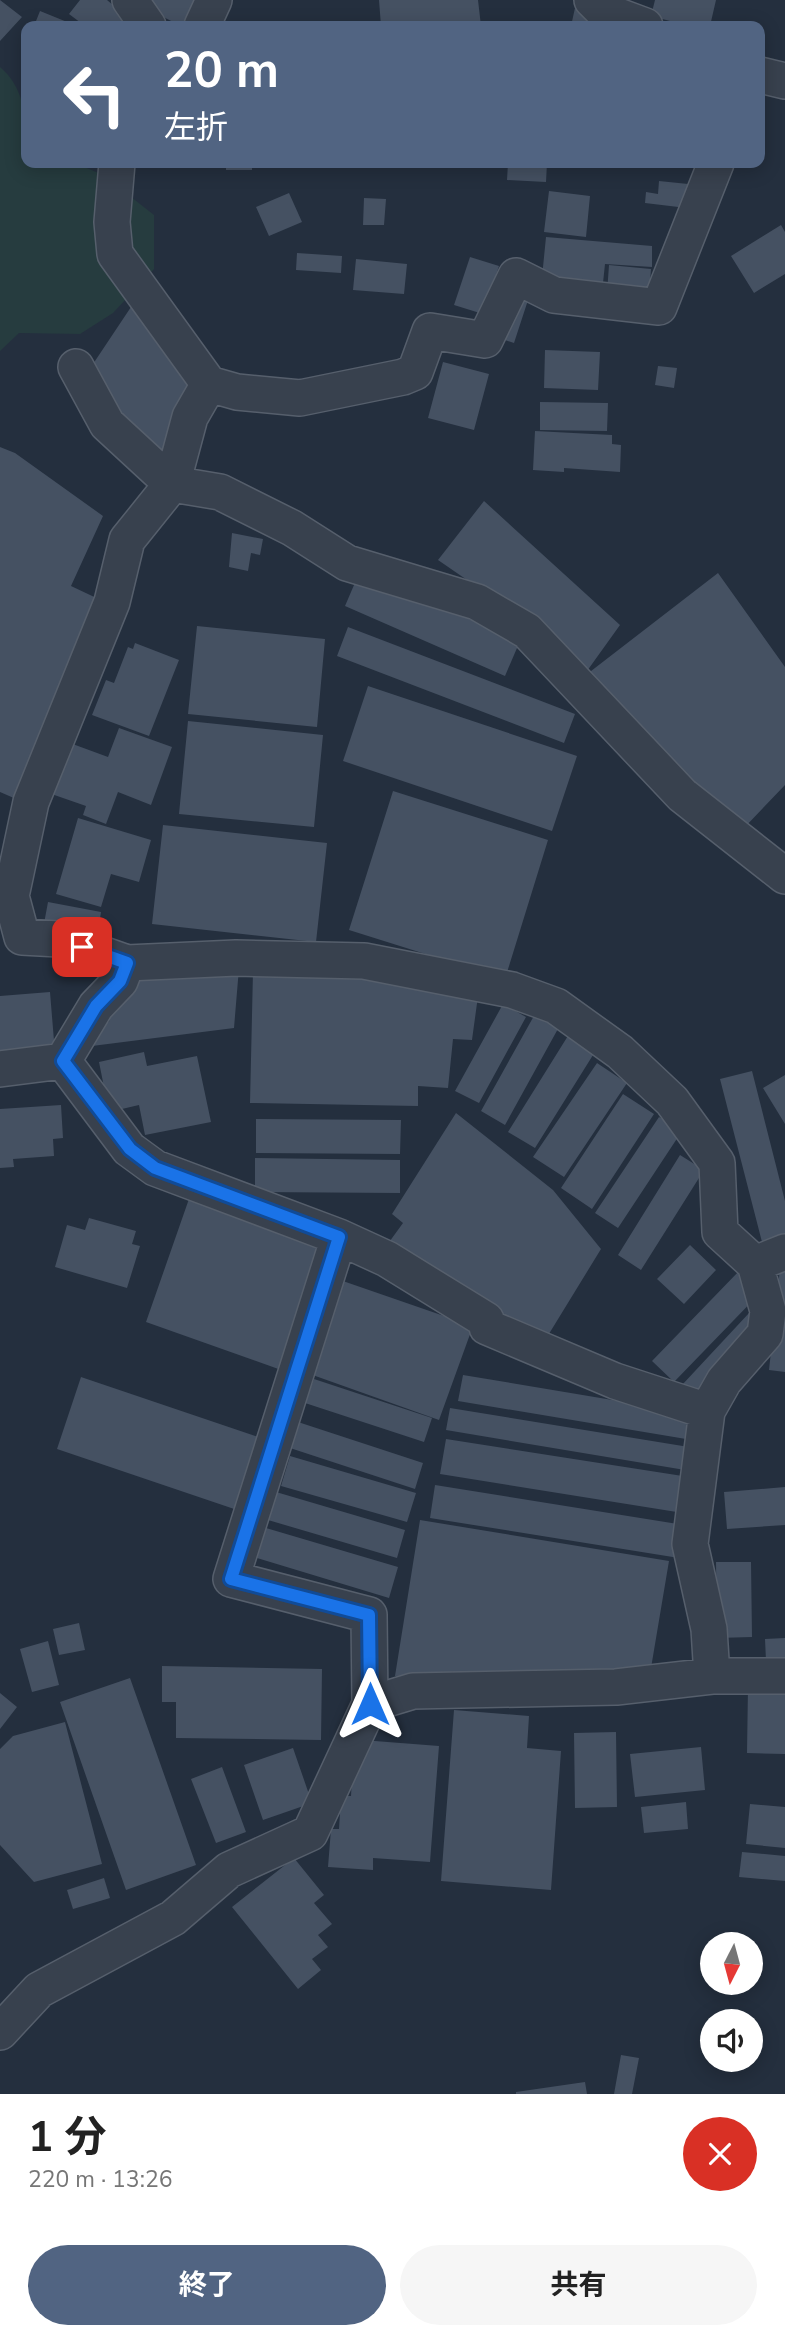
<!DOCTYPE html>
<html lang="ja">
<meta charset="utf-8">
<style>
:root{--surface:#fff;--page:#f6f6f6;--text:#222;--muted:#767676;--accent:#516482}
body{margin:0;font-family:"Nunito Sans","Noto Sans JP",sans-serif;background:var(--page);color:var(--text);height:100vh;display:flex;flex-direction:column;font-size:26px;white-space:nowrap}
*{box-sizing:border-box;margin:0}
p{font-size:23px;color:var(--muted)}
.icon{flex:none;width:38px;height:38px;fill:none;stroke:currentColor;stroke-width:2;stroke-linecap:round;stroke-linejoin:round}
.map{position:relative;height:2094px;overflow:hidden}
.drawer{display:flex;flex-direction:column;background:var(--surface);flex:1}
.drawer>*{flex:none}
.guide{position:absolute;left:21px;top:21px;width:744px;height:147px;border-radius:14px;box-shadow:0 4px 18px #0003;background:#516482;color:#fff;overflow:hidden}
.needle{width:46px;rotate:186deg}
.fabs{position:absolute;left:700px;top:1932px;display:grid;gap:14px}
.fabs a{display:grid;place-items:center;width:63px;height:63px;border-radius:50%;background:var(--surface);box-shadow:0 4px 18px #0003;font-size:35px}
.pin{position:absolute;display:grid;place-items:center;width:60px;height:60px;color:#fff;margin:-30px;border-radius:14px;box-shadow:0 4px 10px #0006}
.me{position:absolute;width:77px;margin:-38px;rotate:0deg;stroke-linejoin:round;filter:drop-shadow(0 0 5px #0008)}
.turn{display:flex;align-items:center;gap:24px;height:147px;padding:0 28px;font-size:32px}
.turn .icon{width:91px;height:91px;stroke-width:2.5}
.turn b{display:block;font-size:49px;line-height:60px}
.round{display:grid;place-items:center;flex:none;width:74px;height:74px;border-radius:37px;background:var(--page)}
.summary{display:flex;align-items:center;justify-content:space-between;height:119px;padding:0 28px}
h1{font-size:42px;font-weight:700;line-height:52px}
.button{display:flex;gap:14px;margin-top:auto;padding:14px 28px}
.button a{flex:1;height:80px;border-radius:42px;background:var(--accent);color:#fff;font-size:28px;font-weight:700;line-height:80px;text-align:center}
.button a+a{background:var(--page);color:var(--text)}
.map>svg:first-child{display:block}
</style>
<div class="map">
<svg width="785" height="2094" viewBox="0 0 785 2094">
<rect width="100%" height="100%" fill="#242f3e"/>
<!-- green -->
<path fill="#263c3f" d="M0,67C29,92 26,127 26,163H75L103,175L154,215V269L113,313L80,334L19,333L0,351Z"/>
<!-- building -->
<path fill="#455162" d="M0,0L22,17L0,41Z
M80,0H107L126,16L117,26H85L69,14Z
M130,0H208L194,26H181Z
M379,0H478L481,26H381Z
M655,0H716L710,26H668L670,21L651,16Z
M575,8L599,14L596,26H571Z
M40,11L77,26H34Z
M226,163H252V170H226Z
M508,163H547L546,182L507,180Z
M659,181L698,185L695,209L645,203L646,192L658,194Z
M549,191L590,196L586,237L544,232Z
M289,193L302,222L269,236L256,207Z
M364,198L386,199L384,225H363Z
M781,225L785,232V274L754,293L731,256Z
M546,237L652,246V267L605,264L603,283L542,277Z
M297,253L342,256L341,273L296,270Z
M470,257L499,266L483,314L454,305Z
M356,259L407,264L404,294L353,290Z
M609,265L651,269L649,297L607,293Z
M511,288L530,294L514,343L496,337Z
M131,307L201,382L166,462L85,376Z
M545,350L600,352L598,390L544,388Z
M443,362L489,374L474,430L428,418Z
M658,366L677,368L674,388L655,385Z
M540,402L608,403L607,431L540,430Z
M535,431L612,435V444L621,445L620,472L564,468V472L533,470Z
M0,447L15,453L103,516L71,586L107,603L23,802L0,792Z
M484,501L620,625L582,678L499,602L438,560Z
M232,533L263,539L260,555L251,553L248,571L229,567Z
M360,571L520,641L505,676L345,606Z
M718,573L785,667V785L743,829L582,678Z
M197,626L325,639L317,727L188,714Z
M348,627L575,714L564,743L337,656Z
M135,643L179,660L149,736L92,715L106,680L114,683L128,647L133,649Z
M368,686L577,756L552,831L343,761Z
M188,721L323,735L314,827L179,814Z
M119,728L172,747L151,805L118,792L106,824L83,815L86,806L40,790L59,739L108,757Z
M393,791L548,840L505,979L349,930Z
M78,818L151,840L139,882L111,874L101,907L56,894Z
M163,825L327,843L316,942L152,924Z
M48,902L101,912L97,939L43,929Z
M239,968L234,1028L92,1046L93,1023L109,1022L113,999L129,998L132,978Z
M253,971L419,980L478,996L472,1040L453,1039L448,1088L418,1086V1106L250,1103Z
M50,992L55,1053L0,1057V996Z
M503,1004L526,1017L479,1103L455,1091Z
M535,1014L559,1027L505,1125L481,1111Z
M571,1031L598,1047L535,1148L508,1132Z
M144,1052L147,1066L197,1056L211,1122L145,1135L139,1105L109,1112L99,1062Z
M597,1063L627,1083L564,1177L533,1157Z
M752,1071L785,1201V1236L762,1242L720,1079Z
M785,1075V1124L763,1088Z
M623,1094L654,1114L592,1209L561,1188Z
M61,1105L63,1138L53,1139L54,1156L13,1159L14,1167L0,1168V1109Z
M456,1113L553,1190L601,1249L544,1342L387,1245L403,1223L392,1214Z
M659,1117L682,1131L618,1228L595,1213Z
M256,1119L401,1120L400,1154L256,1153Z
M680,1155L704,1170L641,1270L618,1255Z
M255,1158L400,1160V1193L255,1192Z
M190,1196L329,1244L284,1371L146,1322Z
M89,1218L136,1231L132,1244L140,1246L127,1288L55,1267L67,1225L85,1230Z
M690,1245L716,1270L684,1304L657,1279Z
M781,1259L785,1260V1372L769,1370Z
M740,1270L762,1291L674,1382L652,1361Z
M340,1280L473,1326L439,1420L307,1373Z
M750,1312L760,1322L693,1395L682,1385Z
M463,1375L690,1413L686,1439L458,1401Z
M81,1377L270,1441L246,1513L57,1449Z
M314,1379L432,1418L424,1442L305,1403Z
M450,1408L695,1448L691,1471L446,1430Z
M298,1422L423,1463L415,1489L290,1448Z
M446,1439L689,1477L683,1513L440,1474Z
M290,1456L416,1493L407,1522L281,1486Z
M435,1485L684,1525L679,1558L430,1518Z
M785,1487V1525L727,1529L724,1492Z
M276,1492L405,1530L397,1558L268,1520Z
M420,1520L669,1561L651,1668L395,1676Z
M266,1528L398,1567L389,1598L257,1558Z
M716,1562H751L752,1637L717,1638Z
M79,1623L85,1650L59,1655L53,1629Z
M785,1638V1660L766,1661L765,1639Z
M48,1641L59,1685L32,1692L20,1649Z
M162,1666L322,1669L321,1740L176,1738V1702H162Z
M130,1678L196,1865L126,1890L60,1702Z
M748,1686L785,1687V1754L747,1753Z
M0,1693L17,1707L0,1729Z
M454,1710L529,1716L527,1748L561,1751L551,1890L441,1881Z
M65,1722L102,1864L34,1882L0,1845V1749L13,1736Z
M616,1732L617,1807L575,1808L574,1733Z
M362,1740L439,1746L430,1862L373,1858V1870L328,1867L331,1829H339L341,1796H351L353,1760Z
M701,1747L705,1790L635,1797L630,1754Z
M293,1748L312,1803L263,1820L244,1765Z
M222,1767L246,1832L216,1843L191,1779Z
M686,1802L688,1829L644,1833L641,1807Z
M750,1804L785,1807V1848L746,1844Z
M742,1852L785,1856V1881L739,1877Z
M294,1858L324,1895L314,1903L332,1924L318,1935L328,1947L312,1959L321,1970L298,1989L232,1907Z
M104,1878L110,1898L73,1909L67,1890Z
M621,2055L639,2058L632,2094H614Z
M585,2082L587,2094H516V2092Z"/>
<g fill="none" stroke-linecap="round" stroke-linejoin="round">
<!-- minor casing -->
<g stroke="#565f6c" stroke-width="38">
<path id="minor" d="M130,0L148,26
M592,0L602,10L645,26
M202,26L214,0
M760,75L785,81
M117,163L112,222L115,254L209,384L237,392L300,398L403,377L415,372L430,331L485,340L516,276L554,295L659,307L716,163
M76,367L107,424L172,484L220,492L292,528L347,563L477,602L527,631L682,795L785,876
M127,963L236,958L364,961L512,990L556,1006L620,1052L672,1101L717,1163L720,1232L755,1264
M63,1061L129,1149L155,1168L339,1237L387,1259L486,1320L487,1327L615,1381L707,1411
M0,1069L63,1061L96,1006L120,981L127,963L59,939L22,937L11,896L31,802L112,602L127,540L172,484L190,417L209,384
M339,1237L231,1579L369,1615L370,1704
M712,1676L709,1629L690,1544L707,1411L724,1381L765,1334L768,1311L755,1264L785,1252
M0,2032L39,1990L173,1918L229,1870L310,1833L370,1704L413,1691L616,1687L712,1676H785"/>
</g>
<!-- minor -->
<use href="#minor" stroke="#38414e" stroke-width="35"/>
</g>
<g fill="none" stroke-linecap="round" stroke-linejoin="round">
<!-- route casing -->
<g stroke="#114b97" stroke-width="18">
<path id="route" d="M82,947L127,963L120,981L96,1006L63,1061L130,1149L155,1168L339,1237L231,1579L369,1615L370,1704"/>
</g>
<!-- route -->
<use href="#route" stroke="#1a73e8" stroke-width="12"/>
</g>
</svg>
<div class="fabs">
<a><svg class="needle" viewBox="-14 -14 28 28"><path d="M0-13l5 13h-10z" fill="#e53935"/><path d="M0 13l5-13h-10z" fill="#767676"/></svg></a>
<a><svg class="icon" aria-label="sound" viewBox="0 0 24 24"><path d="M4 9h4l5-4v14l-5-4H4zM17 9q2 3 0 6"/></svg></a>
</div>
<div class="pin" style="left:82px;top:947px;background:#d93025"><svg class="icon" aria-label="arrive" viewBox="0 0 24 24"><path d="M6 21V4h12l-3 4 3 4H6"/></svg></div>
<svg class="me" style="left:370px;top:1704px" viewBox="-20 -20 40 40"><path d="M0-17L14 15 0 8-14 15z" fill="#1a73e8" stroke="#fff" stroke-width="4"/></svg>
<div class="guide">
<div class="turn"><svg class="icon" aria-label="left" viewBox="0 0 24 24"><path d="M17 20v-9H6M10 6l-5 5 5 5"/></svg><div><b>20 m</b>左折</div></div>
</div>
</div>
<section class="drawer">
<div class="summary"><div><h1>1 分</h1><p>220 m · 13:26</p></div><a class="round" style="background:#d93025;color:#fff"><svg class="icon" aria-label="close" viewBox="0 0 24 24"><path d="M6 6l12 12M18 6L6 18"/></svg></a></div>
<div class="button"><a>終了</a><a>共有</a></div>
</section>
